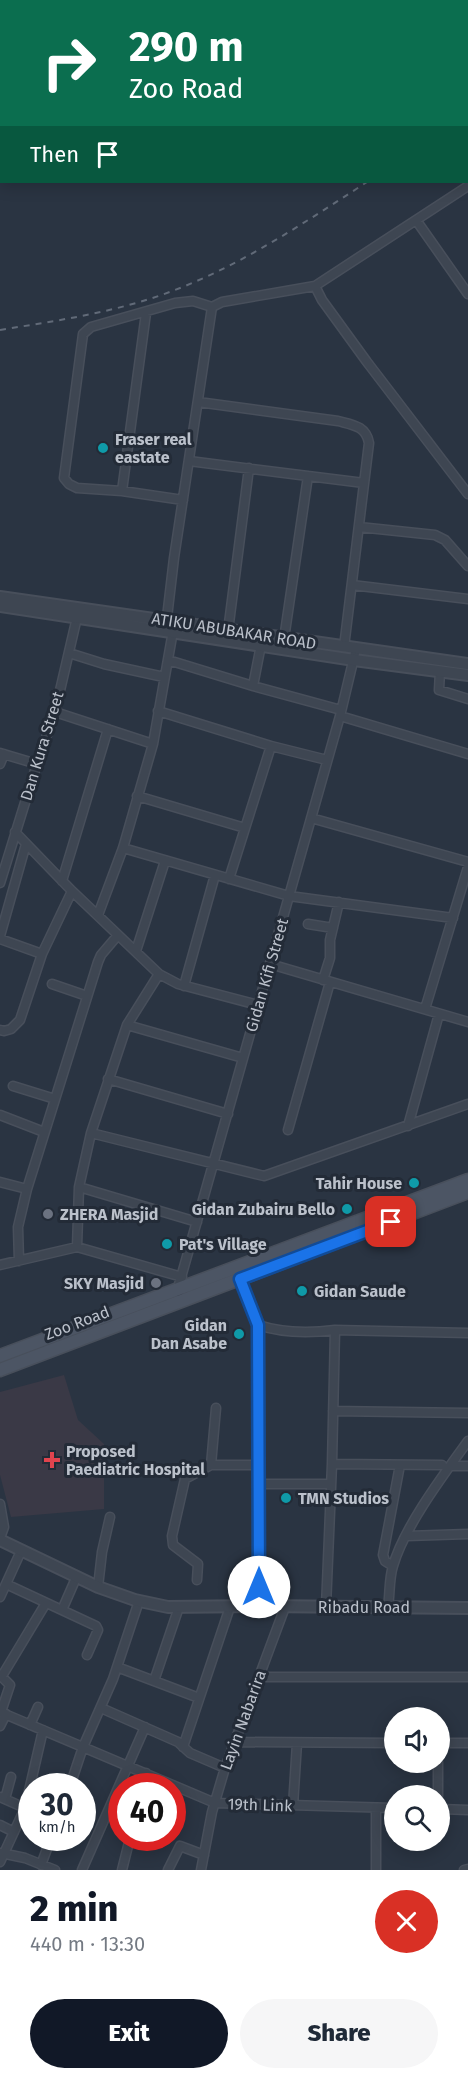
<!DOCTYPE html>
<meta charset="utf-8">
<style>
:root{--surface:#fff;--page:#f6f6f7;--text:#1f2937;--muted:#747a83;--accent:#111827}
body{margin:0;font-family:"Fira Sans",sans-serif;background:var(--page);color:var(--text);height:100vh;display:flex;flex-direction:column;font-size:22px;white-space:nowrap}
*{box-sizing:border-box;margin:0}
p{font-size:20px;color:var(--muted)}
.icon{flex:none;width:33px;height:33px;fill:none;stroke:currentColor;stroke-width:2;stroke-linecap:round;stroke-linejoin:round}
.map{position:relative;height:1870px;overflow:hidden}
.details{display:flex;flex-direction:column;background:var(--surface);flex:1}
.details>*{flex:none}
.banner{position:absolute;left:0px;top:0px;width:468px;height:183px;box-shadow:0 3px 15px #0003;background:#0b6e4f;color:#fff;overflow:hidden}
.tools{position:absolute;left:384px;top:1707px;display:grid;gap:12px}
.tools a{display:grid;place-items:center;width:66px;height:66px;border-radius:50%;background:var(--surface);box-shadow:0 3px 15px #0003;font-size:30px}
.speed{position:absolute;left:18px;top:1773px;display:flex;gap:12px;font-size:30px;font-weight:700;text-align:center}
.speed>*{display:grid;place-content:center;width:78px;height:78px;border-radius:50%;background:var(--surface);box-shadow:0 3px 15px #0003;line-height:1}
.speed small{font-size:15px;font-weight:400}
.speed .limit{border:9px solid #d22;background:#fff;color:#111}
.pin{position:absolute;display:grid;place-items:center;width:51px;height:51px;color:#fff;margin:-26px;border-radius:12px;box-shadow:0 3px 9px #0006}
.me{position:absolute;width:66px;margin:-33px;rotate:0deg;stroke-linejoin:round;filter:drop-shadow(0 0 4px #0008)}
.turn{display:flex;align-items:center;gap:21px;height:126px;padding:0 30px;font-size:27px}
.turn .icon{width:78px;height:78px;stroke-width:2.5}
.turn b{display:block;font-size:42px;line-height:51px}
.then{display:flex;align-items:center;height:57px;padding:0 30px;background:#0003;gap:12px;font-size:22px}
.round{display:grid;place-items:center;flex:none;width:63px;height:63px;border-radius:32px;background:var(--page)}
.head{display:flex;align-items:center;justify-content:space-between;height:102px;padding:0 30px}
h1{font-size:36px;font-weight:800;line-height:45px;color:var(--accent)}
.button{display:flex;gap:12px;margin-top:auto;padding:12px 30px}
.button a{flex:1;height:69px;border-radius:36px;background:var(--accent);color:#fff;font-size:24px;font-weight:800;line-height:69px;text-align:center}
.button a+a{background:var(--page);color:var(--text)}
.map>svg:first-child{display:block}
</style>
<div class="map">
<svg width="468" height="1870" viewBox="0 0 468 1870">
<rect width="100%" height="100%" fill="#2a3442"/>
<!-- medical -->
<path fill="#3a3946" d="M64,1375L78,1420L104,1444V1509L11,1517L0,1475V1392Z"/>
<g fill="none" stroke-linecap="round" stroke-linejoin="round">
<!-- minor casing -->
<g stroke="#484f5b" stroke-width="11">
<path id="minor" d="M196,2L197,0
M0,71H2
M416,220L468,294
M315,286L322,300L367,362L468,494
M198,402L338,421C353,425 366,426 369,443L344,647
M189,461L364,483
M122,491L146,313
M183,500L122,491L77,488L69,484L64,478L83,334L91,327L175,303L193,301L212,307
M359,527L435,535L445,540L468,566
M352,585L468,599
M166,626L174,558L212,307L222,302L315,286L468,186
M228,631L249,468
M284,639L308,476
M69,653L104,664L164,677
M168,660L253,686L341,710
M440,671L439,690L468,699
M253,686L261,645
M158,711L271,746L327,760
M55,712L153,744
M340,716L468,754
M0,753L37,764
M0,764L4,754
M137,796L245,828
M311,818L468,862
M15,832L72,891L159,974L178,984L258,1005
M123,848L289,896L453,918
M229,879L271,746
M62,881L108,729
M0,883L37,764L55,712L78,613
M98,915L123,848L153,744L173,631
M308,924L333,928
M0,936L26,844
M0,939L42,954
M136,951L165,861
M270,964L468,1022
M323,980L330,958V940L339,902
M52,984L87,996
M184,986L215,875
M425,1009L468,867
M127,1025L243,1058
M0,1030L4,1031L11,1029L20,1020L42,954L72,891
M108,1079L228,1114
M13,1086L55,1099
M0,1115L44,1132
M408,1126L439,1014
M288,1130L330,982
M91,1133L264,1176L468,1104
M0,1182L27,1189
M79,1187L197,1222
M77,1247L79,1187L91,1133L127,1025L159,974
M19,1261L18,1227L27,1189L98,962L101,955L118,935
M0,1265L77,1247L182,1277
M179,1292L178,1288L340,716L356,649
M258,1325C282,1333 310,1333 335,1330L468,1333
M333,1411L468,1413
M332,1464L335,1330
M211,1465L216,1408
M450,1466H468
M259,1484H331
M0,1504L4,1527L0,1538
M407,1536L468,1534
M393,1566L385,1561L383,1555L400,1465
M197,1580L198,1564L173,1545L172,1536L185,1479L211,1465H259
M6,1584L96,1626L98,1630L87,1655
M98,1587L102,1552L110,1517
M0,1597L21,1551
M326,1607L332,1464L442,1465
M388,1607C390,1594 389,1578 393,1566C404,1527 444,1474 468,1441
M62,1610L76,1578
M117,1667L199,1698
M0,1675L10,1685L1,1712
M2,1676L46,1603
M259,1677H468
M154,1681L179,1607
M101,1708L178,1742L190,1753L225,1768
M0,1712L215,1803L394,1808
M30,1725L38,1707
M0,1726L6,1714
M235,1742L394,1743
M440,1743H468
M183,1747L230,1607
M70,1786L83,1747L113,1679L139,1601
M143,1786L146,1773
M438,1796V1762
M0,1797L25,1808
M5,1799L11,1777
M293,1806L297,1743
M440,1809L468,1810
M0,1825L14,1832
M1,1853L25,1858L55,1870
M0,1862L25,1808L43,1730
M41,1865L51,1838
M82,1870L145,1727
M122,1870L130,1838
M168,1870L180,1846L204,1855
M201,1870L212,1812L225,1768L285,1607
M376,1870V1808
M464,1870L468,1869"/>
</g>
<!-- tertiary casing -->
<g stroke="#484f5b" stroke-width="14">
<path id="tertiary" d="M0,597L468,664
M0,606L354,660L468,675
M240,1279L258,1325L259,1606
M0,1540L98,1587L135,1600L168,1607L259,1606L468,1608"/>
</g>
<!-- secondary casing -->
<g stroke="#484f5b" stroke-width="15">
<path id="secondary" d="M0,1356L468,1180
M0,1370L468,1192"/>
</g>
<!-- minor -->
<use href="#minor" stroke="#3e4652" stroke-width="8"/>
<!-- tertiary -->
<use href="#tertiary" stroke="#3e4652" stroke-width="10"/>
<!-- secondary -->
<use href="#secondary" stroke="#4c5564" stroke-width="12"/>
<!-- rail -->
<path stroke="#616a78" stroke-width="2" stroke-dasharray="6 6" stroke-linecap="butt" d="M466,115L468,114
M0,330C42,323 84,317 125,306C215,283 290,232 367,182"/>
</g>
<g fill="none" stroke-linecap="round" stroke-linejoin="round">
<!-- route casing -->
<g stroke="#114b97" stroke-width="15">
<path id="route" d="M259,1587L258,1325L240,1279L391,1222"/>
</g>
<!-- route -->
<use href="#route" stroke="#1a73e8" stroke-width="10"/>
</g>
<!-- markers -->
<g fill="#0f9aa8" stroke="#232b37" stroke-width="2">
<circle cx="103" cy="448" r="6"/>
<circle cx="414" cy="1183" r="6"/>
<circle cx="347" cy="1209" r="6"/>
<circle cx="167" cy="1244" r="6"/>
<circle cx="302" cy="1291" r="6"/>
<circle cx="239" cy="1334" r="6"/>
<circle cx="286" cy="1498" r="6"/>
</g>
<g fill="#6b7280" stroke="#232b37" stroke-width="2">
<circle cx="48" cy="1214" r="6"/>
<circle cx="156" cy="1283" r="6"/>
</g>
<path fill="#e0444e" stroke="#232b37" stroke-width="2" d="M49 1451h6v6h6v6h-6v6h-6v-6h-6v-6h6z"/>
<g text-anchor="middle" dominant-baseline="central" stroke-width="6" stroke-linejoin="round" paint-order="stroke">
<!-- poi labels -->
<g font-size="16" font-weight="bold" fill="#bbc1cb" stroke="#232b37" text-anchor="start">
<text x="115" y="439">Fraser real<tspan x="115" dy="18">eastate</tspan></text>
<text x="402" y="1183" text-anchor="end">Tahir House</text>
<text x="335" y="1209" text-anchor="end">Gidan Zubairu Bello</text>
<text x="60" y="1214">ZHERA Masjid</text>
<text x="179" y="1244">Pat's Village</text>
<text x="144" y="1283" text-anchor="end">SKY Masjid</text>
<text x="314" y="1291">Gidan Saude</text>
<text x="227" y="1325" text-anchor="end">Gidan<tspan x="227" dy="18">Dan Asabe</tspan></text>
<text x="66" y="1451">Proposed<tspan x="66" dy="18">Paediatric Hospital</tspan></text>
<text x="298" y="1498">TMN Studios</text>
</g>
<!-- street labels -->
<g font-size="16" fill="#bbc1cb" stroke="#232b37">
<text transform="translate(234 631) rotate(9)">ATIKU ABUBAKAR ROAD</text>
<text transform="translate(42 746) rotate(-73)">Dan Kura Street</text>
<text transform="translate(267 975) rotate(-74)">Gidan Kifi Street</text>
<text transform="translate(77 1323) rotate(-21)">Zoo Road</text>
<text x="364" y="1607">Ribadu Road</text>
<text transform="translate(243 1720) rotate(-70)">Layin Nabarira</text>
<text transform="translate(260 1805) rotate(2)">19th Link</text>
</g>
</g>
</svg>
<div class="tools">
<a><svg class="icon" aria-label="sound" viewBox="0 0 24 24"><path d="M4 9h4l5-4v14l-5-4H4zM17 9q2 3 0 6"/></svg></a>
<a><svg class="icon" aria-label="search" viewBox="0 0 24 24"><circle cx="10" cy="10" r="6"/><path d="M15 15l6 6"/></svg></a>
</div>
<div class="speed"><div>30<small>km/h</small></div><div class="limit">40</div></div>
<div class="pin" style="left:391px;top:1222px;background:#d93025"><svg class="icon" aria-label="arrive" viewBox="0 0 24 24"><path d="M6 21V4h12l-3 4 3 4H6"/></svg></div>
<svg class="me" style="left:259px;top:1587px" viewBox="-20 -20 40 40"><circle r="19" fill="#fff"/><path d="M0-13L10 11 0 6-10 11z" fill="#1a73e8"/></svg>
<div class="banner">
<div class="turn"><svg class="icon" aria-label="right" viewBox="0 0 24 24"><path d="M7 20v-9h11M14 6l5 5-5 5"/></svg><div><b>290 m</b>Zoo Road</div></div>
<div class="then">Then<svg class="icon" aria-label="arrive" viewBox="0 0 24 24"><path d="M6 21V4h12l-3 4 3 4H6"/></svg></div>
</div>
</div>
<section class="details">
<div class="head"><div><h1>2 min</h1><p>440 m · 13:30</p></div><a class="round" style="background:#d93025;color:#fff"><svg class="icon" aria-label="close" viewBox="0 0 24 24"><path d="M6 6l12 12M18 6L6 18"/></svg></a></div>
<div class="button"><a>Exit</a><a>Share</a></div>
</section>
